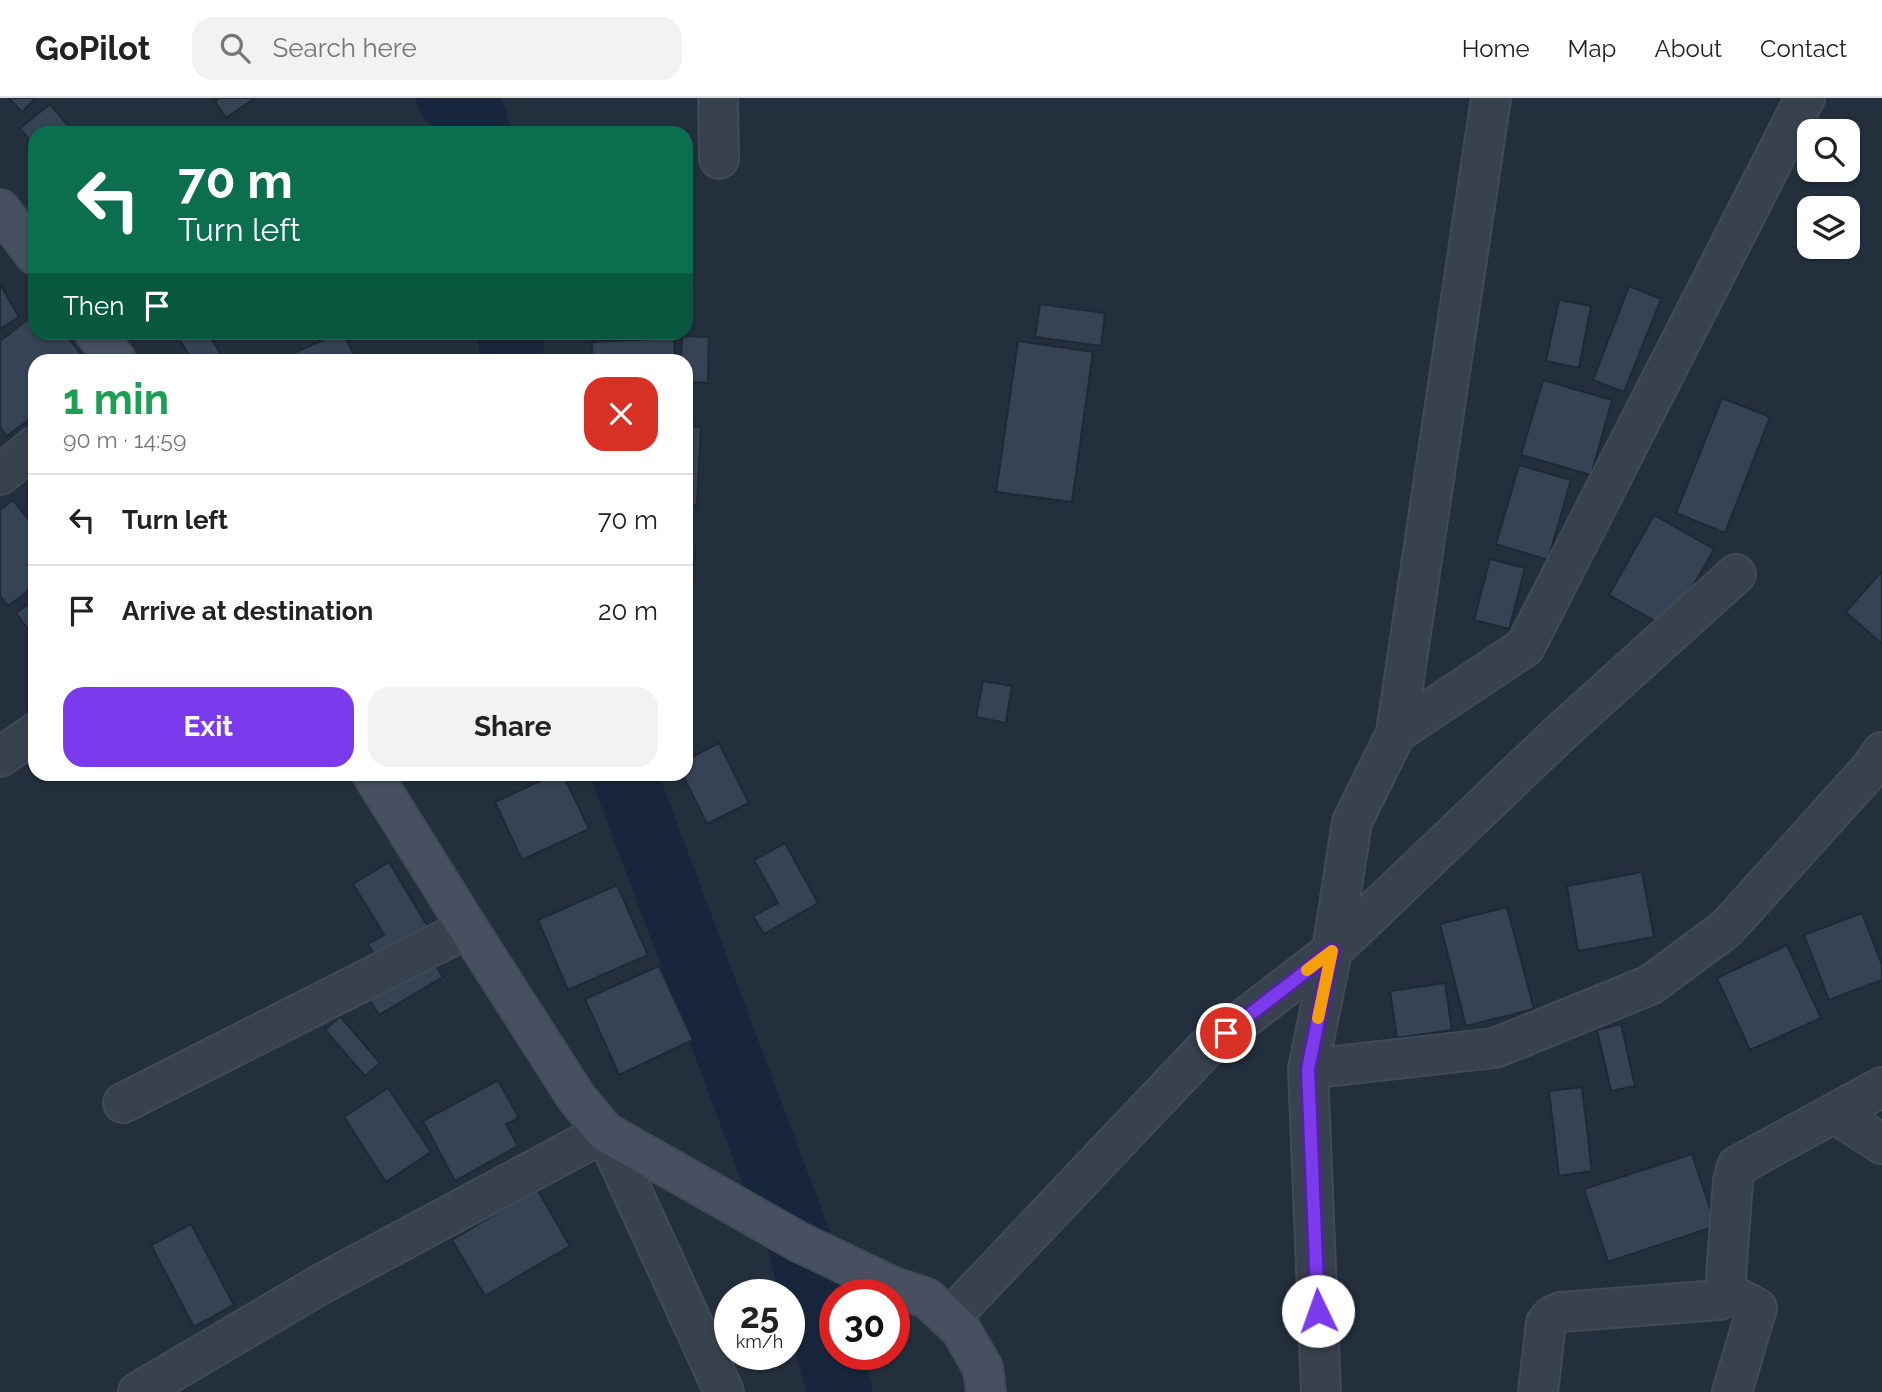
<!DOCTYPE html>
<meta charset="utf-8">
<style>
:root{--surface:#fff;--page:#f2f2f2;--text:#222;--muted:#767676;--line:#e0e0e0;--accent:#7c3aed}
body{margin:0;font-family:Raleway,sans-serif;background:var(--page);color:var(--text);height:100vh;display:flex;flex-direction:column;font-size:26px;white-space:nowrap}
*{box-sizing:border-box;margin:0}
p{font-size:23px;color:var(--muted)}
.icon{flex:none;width:38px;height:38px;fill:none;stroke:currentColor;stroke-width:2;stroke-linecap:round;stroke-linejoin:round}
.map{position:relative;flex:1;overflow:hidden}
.sheet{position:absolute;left:28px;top:256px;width:665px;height:427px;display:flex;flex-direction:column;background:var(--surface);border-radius:21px;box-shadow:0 2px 5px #0004}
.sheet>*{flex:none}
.guide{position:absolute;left:28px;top:28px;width:665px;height:214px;border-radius:21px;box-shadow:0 2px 5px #0004;background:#0b6e4f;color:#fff;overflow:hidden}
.buttons{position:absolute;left:1797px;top:21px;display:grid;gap:14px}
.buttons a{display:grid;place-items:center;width:63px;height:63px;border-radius:14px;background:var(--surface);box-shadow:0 2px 5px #0004;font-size:35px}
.speed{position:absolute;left:714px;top:1181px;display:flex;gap:14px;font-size:35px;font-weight:700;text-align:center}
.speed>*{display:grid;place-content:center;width:91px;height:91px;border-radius:50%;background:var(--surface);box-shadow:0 2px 5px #0004;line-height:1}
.speed small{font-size:18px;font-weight:400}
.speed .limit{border:10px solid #d22;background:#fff;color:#111}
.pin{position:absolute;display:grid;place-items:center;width:60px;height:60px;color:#fff;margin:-30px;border:4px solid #fff;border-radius:50%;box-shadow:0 2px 7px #0007}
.me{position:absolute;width:77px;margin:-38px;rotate:357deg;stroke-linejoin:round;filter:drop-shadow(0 0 5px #0008)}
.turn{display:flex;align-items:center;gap:24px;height:147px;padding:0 35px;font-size:32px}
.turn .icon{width:91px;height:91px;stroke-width:2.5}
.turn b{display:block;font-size:49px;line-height:60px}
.then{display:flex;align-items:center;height:66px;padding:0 35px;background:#0003;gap:14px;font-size:26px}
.round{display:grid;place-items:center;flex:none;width:74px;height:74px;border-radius:21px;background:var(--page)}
.overview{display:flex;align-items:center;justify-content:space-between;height:119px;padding:0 35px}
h1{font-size:42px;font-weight:700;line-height:52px;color:#1e9e55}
.button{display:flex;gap:14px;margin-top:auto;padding:14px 35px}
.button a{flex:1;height:80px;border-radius:21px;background:var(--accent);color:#fff;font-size:28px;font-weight:700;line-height:80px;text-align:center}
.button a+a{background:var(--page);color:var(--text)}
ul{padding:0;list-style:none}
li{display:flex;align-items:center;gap:21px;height:91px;padding:0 35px;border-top:2px solid var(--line)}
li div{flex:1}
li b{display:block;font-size:26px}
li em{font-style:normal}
header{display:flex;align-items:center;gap:42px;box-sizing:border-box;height:98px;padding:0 35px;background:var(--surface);border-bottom:2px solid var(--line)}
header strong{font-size:33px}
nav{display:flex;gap:38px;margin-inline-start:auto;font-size:24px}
.search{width:490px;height:63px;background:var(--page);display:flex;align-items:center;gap:18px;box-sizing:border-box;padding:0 24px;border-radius:21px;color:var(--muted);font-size:26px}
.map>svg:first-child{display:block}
</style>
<header>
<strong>GoPilot</strong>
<div class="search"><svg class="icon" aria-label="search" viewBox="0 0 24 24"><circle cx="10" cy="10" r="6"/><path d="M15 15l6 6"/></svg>Search here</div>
<nav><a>Home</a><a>Map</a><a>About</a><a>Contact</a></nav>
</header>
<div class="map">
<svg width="1882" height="1294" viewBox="0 0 1882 1294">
<rect width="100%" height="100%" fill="#242f3e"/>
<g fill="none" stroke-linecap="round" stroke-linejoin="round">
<!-- river -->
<path stroke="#17263c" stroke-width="65" d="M449,0L474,19L478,35
M511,234L512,262
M624,676L799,1144L840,1294"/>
</g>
<!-- building -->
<path fill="#364354" stroke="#1f2835" stroke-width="2" d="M9,0H36L22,14Z
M219,0H255L226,20L215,3Z
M50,6L74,35H35V49L20,30Z
M0,186L19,219L0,231Z
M1629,188L1661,201L1624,294L1593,282Z
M1559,202L1591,208L1579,270L1546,263Z
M1040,206L1105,215L1101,248L1035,239Z
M35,216V234H64L85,262H35V317L7,338L0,329V243Z
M175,234H208L224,262H192Z
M340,234H343L356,262H279Z
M682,238L709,239L708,285L686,284V262H681Z
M674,240L675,262H592V244Z
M1018,243L1093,254L1072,404L996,394Z
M1543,282L1612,302L1591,377L1521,357Z
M1722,300L1770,319L1725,435L1676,415Z
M686,328L701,329L697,407L686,406Z
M1519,367L1571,382L1548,462L1496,446Z
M13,402L35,430V488L8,508L0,498V412Z
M1654,417L1714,451L1669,531L1609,497Z
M686,449H695L688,536H686Z
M1490,461L1525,470L1509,531L1474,522Z
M1882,473V546L1846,514Z
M35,501V541L16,515Z
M983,583L1012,588L1006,625L976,619Z
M719,645L749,705L707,726L682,676H686V662Z
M555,676H563L589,731L522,762L495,704Z
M785,745L818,805L764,836L753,818L778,805L754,762Z
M389,764L431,834L379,865L368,846L384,837L353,786Z
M1642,774L1654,839L1578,853L1567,788Z
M617,787L648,857L568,892L538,822Z
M1507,809L1534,911L1466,928L1440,826Z
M1862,815L1882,867V882L1829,902L1804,837Z
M1787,847L1821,920L1750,952L1717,880Z
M433,863L443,879L379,917L369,901Z
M659,868L693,942L619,977L585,901Z
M1445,885L1452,932L1397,940L1390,893Z
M340,918L380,965L365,978L325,932Z
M1621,926L1635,988L1611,993L1597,932Z
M498,982L519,1020L506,1026L518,1048L455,1083L423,1023Z
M1582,989L1592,1073L1559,1078L1549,993Z
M388,990L431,1054L386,1084L344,1019Z
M1692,1056L1716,1128L1608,1164L1584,1091Z
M537,1091L570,1148L485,1198L452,1142Z
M191,1126L234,1207L194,1229L151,1147Z"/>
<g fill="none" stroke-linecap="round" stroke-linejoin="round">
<!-- street casing -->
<g stroke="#414a57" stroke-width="42">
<path id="street" d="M718,0L719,61
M0,377L35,348
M1396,635L1491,0
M0,659L35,635
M1308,971L1495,950L1650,887L1726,831L1871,670L1882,654
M123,1005L468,830
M1834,1015L1882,1046
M1725,1193L1757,1210L1732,1294
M949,1221L1205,951L1332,853L1558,637L1736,476
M138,1294L323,1185L605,1034L724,1294
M1321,1294L1308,971L1332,853L1352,724L1396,635L1525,549L1805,0
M1538,1294L1546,1225L1552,1218L1561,1214L1719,1202L1725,1193L1733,1083L1737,1068L1882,989"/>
</g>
<!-- secondary casing -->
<g stroke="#414a57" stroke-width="42">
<path id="secondary" d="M0,111L35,157
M94,234L116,262
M372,676L468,830L576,999L605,1034L799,1144L893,1189L927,1200L961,1232L983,1270L986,1294"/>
</g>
<!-- street -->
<use href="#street" stroke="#38414e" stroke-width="38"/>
<!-- secondary -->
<use href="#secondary" stroke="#465061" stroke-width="38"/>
</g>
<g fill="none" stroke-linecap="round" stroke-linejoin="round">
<!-- route casing -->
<g stroke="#51269a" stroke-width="18">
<path id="route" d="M1226,935L1332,853L1308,971L1318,1213"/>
</g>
<!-- route -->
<use href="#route" stroke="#7c3aed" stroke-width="12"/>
<!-- slow -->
<path stroke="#f59e0b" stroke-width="12" d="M1307,872L1332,853L1318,920"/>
</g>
</svg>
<div class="buttons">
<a><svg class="icon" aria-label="search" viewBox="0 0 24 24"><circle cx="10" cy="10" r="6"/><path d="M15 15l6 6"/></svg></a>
<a><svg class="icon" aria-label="layers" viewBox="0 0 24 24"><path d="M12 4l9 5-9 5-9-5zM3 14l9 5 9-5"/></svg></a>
</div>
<div class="speed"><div>25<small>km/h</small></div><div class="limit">30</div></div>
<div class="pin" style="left:1226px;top:935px;background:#d93025"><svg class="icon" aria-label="arrive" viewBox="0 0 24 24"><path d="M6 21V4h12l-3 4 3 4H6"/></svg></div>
<svg class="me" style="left:1318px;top:1213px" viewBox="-20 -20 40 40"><circle r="19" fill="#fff"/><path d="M0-13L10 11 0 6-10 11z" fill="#7c3aed"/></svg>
<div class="guide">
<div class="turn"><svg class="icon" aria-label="left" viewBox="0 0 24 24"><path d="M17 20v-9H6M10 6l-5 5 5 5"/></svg><div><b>70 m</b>Turn left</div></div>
<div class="then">Then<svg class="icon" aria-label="arrive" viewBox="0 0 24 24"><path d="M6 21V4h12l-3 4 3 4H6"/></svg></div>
</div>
<section class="sheet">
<div class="overview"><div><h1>1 min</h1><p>90 m · 14:59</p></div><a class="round" style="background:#d93025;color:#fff"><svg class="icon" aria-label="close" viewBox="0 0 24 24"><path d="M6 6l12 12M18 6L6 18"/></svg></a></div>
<ul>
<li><svg class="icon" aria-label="left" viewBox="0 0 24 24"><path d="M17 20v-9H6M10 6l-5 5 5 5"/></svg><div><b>Turn left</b></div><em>70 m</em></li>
<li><svg class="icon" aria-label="arrive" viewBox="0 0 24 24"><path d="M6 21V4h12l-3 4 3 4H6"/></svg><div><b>Arrive at destination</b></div><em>20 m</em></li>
</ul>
<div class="button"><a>Exit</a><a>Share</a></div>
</section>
</div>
